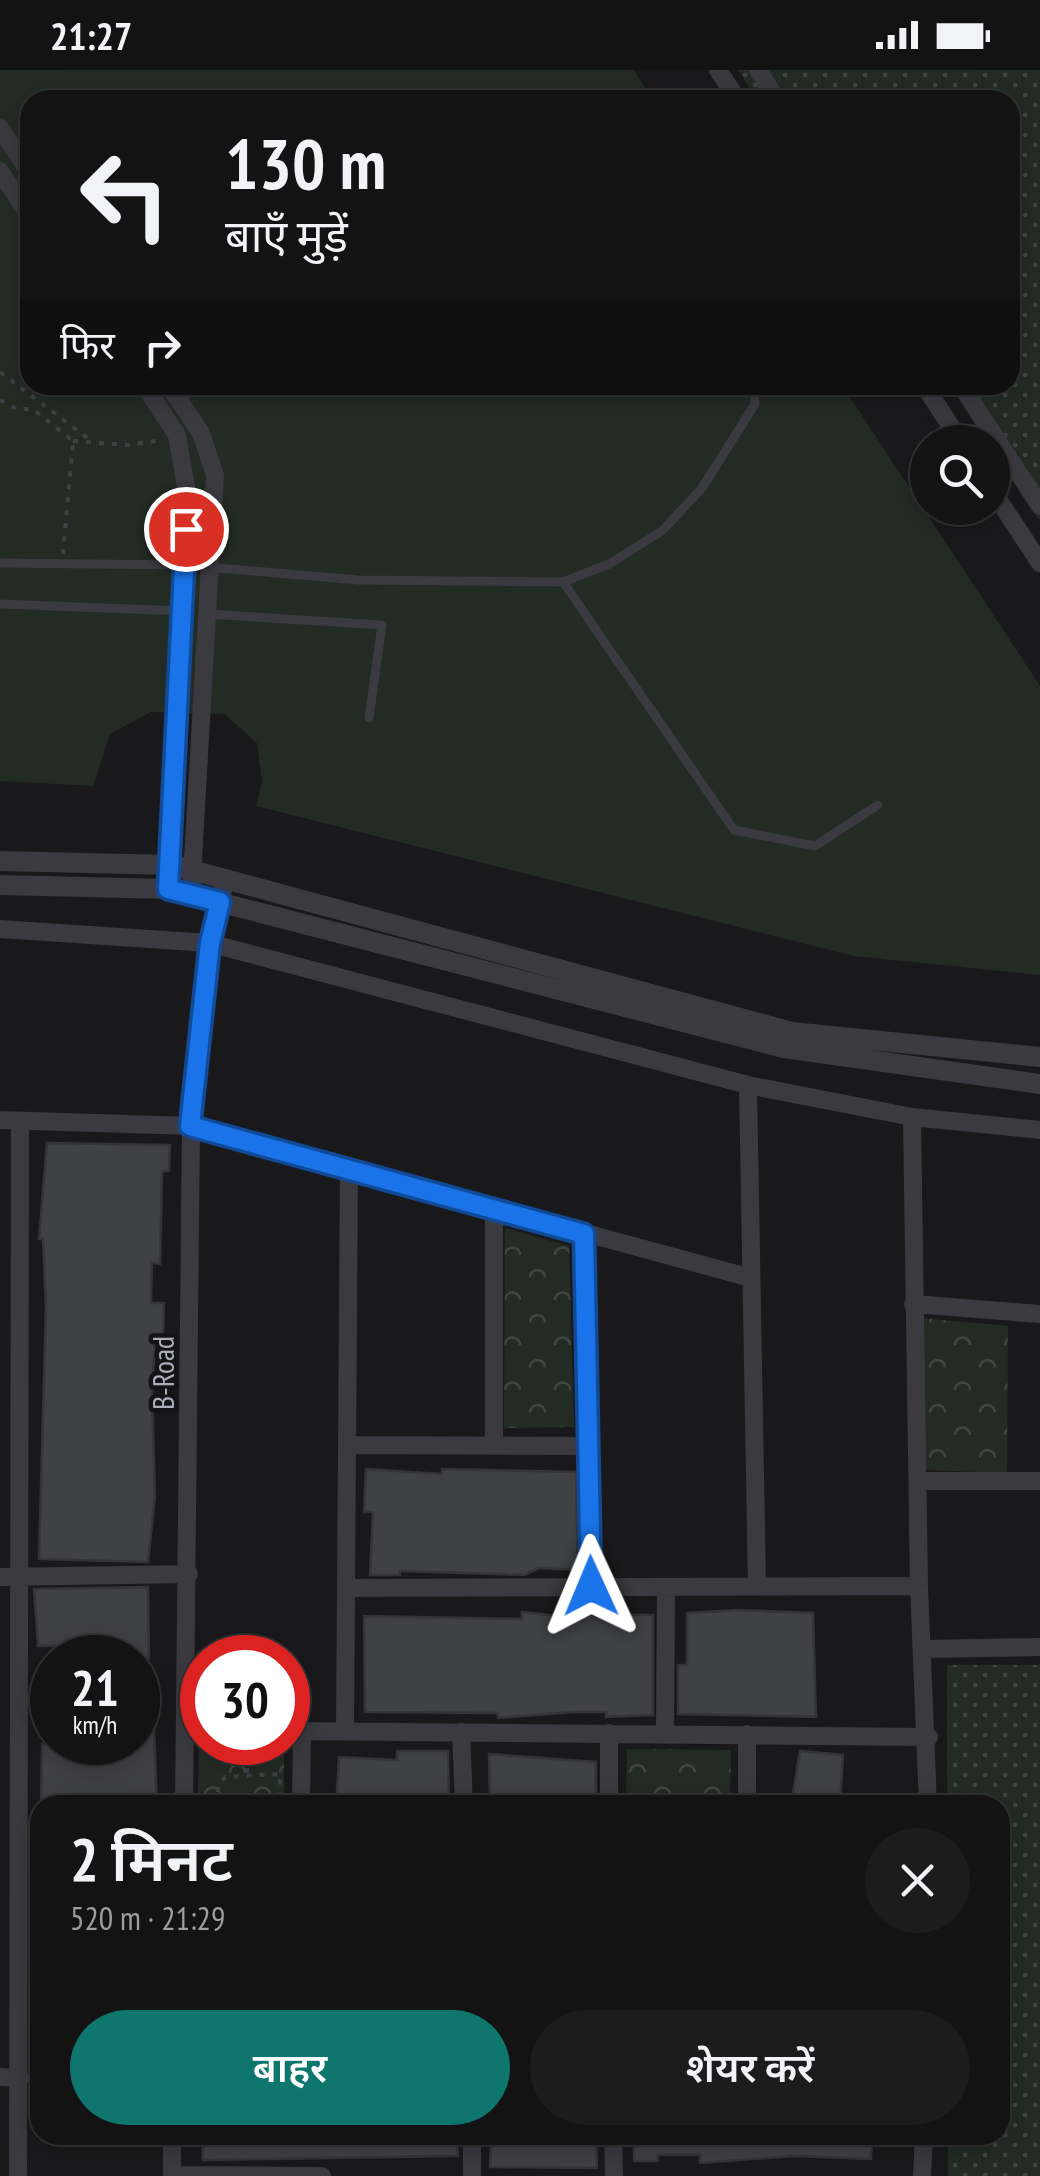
<!DOCTYPE html>
<html lang="hi">
<meta charset="utf-8">
<style>
:root{--surface:#131314;--page:#1c1c1d;--text:#f1f3f6;--muted:#9d9ea0;--line:#323234;--accent:#0f766e}
body{margin:0;font-family:"PT Sans Narrow","Noto Sans Devanagari",sans-serif;background:var(--page);color:var(--text);height:100vh;display:flex;flex-direction:column;font-size:38px;white-space:nowrap}
*{box-sizing:border-box;margin:0}
p{font-size:32px;color:var(--muted)}
.icon{flex:none;width:55px;height:55px;fill:none;stroke:currentColor;stroke-width:2;stroke-linecap:round;stroke-linejoin:round}
.map{position:relative;flex:1;overflow:hidden}
.side{position:absolute;left:30px;top:1725px;width:980px;height:350px;display:flex;flex-direction:column;background:var(--surface);border-radius:30px;box-shadow:0 5px 25px #0003,0 0 0 2px var(--line)}
.side>*{flex:none}
.guide{position:absolute;left:20px;top:20px;width:1000px;height:305px;border-radius:30px;box-shadow:0 5px 25px #0003,0 0 0 2px var(--line);background:#131314;color:var(--text);overflow:hidden}
.fabs{position:absolute;left:910px;top:355px;display:grid;gap:20px}
.fabs a{display:grid;place-items:center;width:100px;height:100px;border-radius:50%;background:var(--surface);box-shadow:0 5px 25px #0003,0 0 0 2px var(--line);font-size:50px}
.speed{position:absolute;left:30px;top:1565px;display:flex;gap:20px;font-size:50px;font-weight:700;text-align:center}
.speed>*{display:grid;place-content:center;width:130px;height:130px;border-radius:50%;background:var(--surface);box-shadow:0 5px 25px #0003,0 0 0 2px var(--line);line-height:1}
.speed small{font-size:25px;font-weight:400}
.speed .limit{border:15px solid #d22;background:#fff;color:#111}
.pin{position:absolute;display:grid;place-items:center;width:85px;height:85px;color:#fff;margin:-42px;border:5px solid #fff;border-radius:50%;box-shadow:0 2px 10px #0007}
.me{position:absolute;width:110px;margin:-55px;rotate:359deg;stroke-linejoin:round;filter:drop-shadow(0 0 8px #0008)}
.turn{display:flex;align-items:center;gap:35px;height:210px;padding:0 40px;font-size:45px}
.turn .icon{width:130px;height:130px;stroke-width:2.5}
.turn b{display:block;font-size:70px;line-height:85px}
.then{display:flex;align-items:center;height:95px;padding:0 40px;background:#0003;gap:20px;font-size:38px}
.round{display:grid;place-items:center;flex:none;width:105px;height:105px;border-radius:52px;background:var(--page)}
.headline{display:flex;align-items:center;justify-content:space-between;height:170px;padding:0 40px}
h1{font-size:60px;font-weight:600;line-height:75px}
.cta{display:flex;gap:20px;margin-top:auto;padding:20px 40px}
.cta a{flex:1;height:115px;border-radius:60px;background:var(--accent);color:#fff;font-size:40px;font-weight:600;line-height:115px;text-align:center}
.cta a+a{background:var(--page);color:var(--text)}
.status{display:flex;justify-content:space-between;align-items:center;height:70px;padding:0 50px;background:var(--surface);direction:ltr}
.status svg{height:28px;fill:currentColor}
.map>svg:first-child{display:block}
</style>
<div class="status"><b>21:27</b><svg viewBox="0 0 49 12"><path d="M0 12V9h3v3zM5 12V6h3v6zM10 12V3h3v9zM15 12V0h3v12zM26 1h20v11H26zM47 4h2v5h-2z"/></svg></div>
<div class="map">
<svg width="1040" height="2106" viewBox="0 0 1040 2106">
<defs>
<pattern id="grass-dots" width="8" height="8" patternUnits="userSpaceOnUse" patternTransform="scale(2.5)"><rect width="8" height="8" fill="#232b25"/><path d="M2 2h.1M6 6h.1" fill="none" stroke="#404743" stroke-width="1.8" stroke-linecap="round"/></pattern>
<pattern id="park-crowns" width="20" height="18" patternUnits="userSpaceOnUse" patternTransform="scale(2.5)"><rect width="20" height="18" fill="#232b25"/><path d="M2 6a3 3 0 1 1 6 0M12 15a3 3 0 1 1 6 0" fill="none" stroke="#404743"/></pattern>
</defs>
<rect width="100%" height="100%" fill="#19191b"/>
<!-- grass -->
<path fill="url(#grass-dots)" d="M738,0H1040V451L993,380L992,372H987L949,315H1010V30H758Z
M947,1595H1040V2106H948V2065H1000V1735H947Z"/>
<!-- park -->
<path fill="url(#park-crowns)" d="M505,1158L569,1176L574,1357L504,1358Z
M921,1248L1008,1256L1007,1403L926,1400Z
M199,1679H284V1735H198Z
M627,1679L731,1680L730,1735H626Z"/>
<!-- pitch -->
<path fill="#232b25" d="M0,0H634L654,30H30V315H842L1040,616V905L854,886L256,736L262,712L257,673L224,644L151,642L110,664L93,716L0,711Z"/>
<!-- building -->
<path fill="#404145" stroke="#343337" stroke-width="2.5" d="M47,1073L170,1075L169,1101H162L160,1194L152,1193L151,1233H164L163,1269H155L152,1324L155,1426L148,1492L39,1489L46,1236L43,1169H39Z
M366,1399L442,1404V1399L576,1402L578,1500L539,1498L524,1505L400,1501V1505H370L373,1442H364Z
M148,1517L149,1588H104V1576H38L34,1519Z
M738,1540L813,1543L816,1647L678,1644V1595H687V1543Z
M522,1542L578,1548V1544L653,1545V1645L606,1647V1642H573L498,1648V1643L365,1642L364,1546L522,1549Z
M138,1609H152L157,1735H41L42,1674L138,1672Z
M397,1681H448L449,1735H336L339,1687L397,1690Z
M800,1681L843,1685L840,1735H791Z
M489,1684L596,1692V1735H490Z
M202,2065H457L458,2086L203,2090Z
M556,2065H596L597,2098L490,2097L491,2068Z
M634,2065H872L871,2089L795,2086L700,2093V2085H658V2091H634Z"/>
<g fill="none" stroke-linecap="round" stroke-linejoin="round">
<!-- path -->
<path stroke="#404147" stroke-width="4" stroke-dasharray="5 8" stroke-linecap="butt" d="M0,302L93,372
M0,330L17,339H33L73,371L63,484
M73,371L127,375L163,370
M247,1672V1706
M218,1735V1716L225,1707L280,1704V1735"/>
<!-- service -->
<path stroke="#3a3a40" stroke-width="9" d="M0,493L184,495L358,510L563,512L609,494L662,461L702,418L755,334L754,315
M563,512L734,760L815,776L878,735
M0,534L182,541
M207,544L382,555L369,648"/>
<!-- minor -->
<path stroke="#3a3a40" stroke-width="18" d="M718,0L738,30
M758,0L777,30
M0,58L30,103
M0,101L30,146
M144,315L177,365L187,423L168,819
M169,315L201,363L215,405L191,825
M924,315L961,372
M961,315L1040,436
M992,420L1040,493
M0,859L209,873L748,1015L912,1047L1040,1060
M748,1015L757,1517
M912,1047L919,1516L928,1735
M0,1050L191,1056L751,1208
M584,1164L591,1516
M913,1234L1040,1244
M347,1375L588,1376
M494,1376V1139
M919,1411H1040
M0,1507L189,1504
M346,1518L919,1516
M923,1579L1040,1577
M288,1661L929,1667
M345,1661L349,1099
M461,1662L464,1735
M665,1664L666,1517
M184,1735L191,1056L209,873L226,809
M301,1735L302,1660
M609,1735V1663
M747,1735V1664
M0,2007L20,2008
M613,2065L614,2106
M172,2105L322,2106
M18,2106L20,1052
M172,2106V2065
M472,2106V2065
M922,2106L924,2065"/>
<!-- tertiary -->
<path stroke="#3a3a40" stroke-width="20" d="M0,791L173,795L792,962L1040,987
M0,815L168,819L784,978L1040,1014"/>
</g>
<g fill="none" stroke-linecap="round" stroke-linejoin="round">
<!-- route casing -->
<g stroke="#114b97" stroke-width="25">
<path id="route" d="M186,459L168,819L220,832L210,873L190,1056L584,1164L591,1516"/>
</g>
<!-- route -->
<use href="#route" stroke="#1a73e8" stroke-width="18"/>
</g>
<g text-anchor="middle" dominant-baseline="central" stroke-width="9" stroke-linejoin="round" paint-order="stroke">
<!-- street labels -->
<g font-size="30" fill="#abadba" stroke="#141416">
<text transform="translate(162 1303) rotate(-90)">B-Road</text>
</g>
</g>
</svg>
<div class="fabs">
<a><svg class="icon" aria-label="search" viewBox="0 0 24 24"><circle cx="10" cy="10" r="6"/><path d="M15 15l6 6"/></svg></a>
</div>
<div class="speed"><div>21<small>km/h</small></div><div class="limit">30</div></div>
<div class="pin" style="left:186px;top:459px;background:#d93025"><svg class="icon" aria-label="arrive" viewBox="0 0 24 24"><path d="M6 21V4h12l-3 4 3 4H6"/></svg></div>
<svg class="me" style="left:591px;top:1516px" viewBox="-20 -20 40 40"><path d="M0-17L14 15 0 8-14 15z" fill="#1a73e8" stroke="#fff" stroke-width="4"/></svg>
<div class="guide">
<div class="turn"><svg class="icon" aria-label="left" viewBox="0 0 24 24"><path d="M17 20v-9H6M10 6l-5 5 5 5"/></svg><div><b>130 m</b>बाएँ मुड़ें</div></div>
<div class="then">फिर<svg class="icon" aria-label="right" viewBox="0 0 24 24"><path d="M7 20v-9h11M14 6l5 5-5 5"/></svg></div>
</div>
<section class="side">
<div class="headline"><div><h1>2 मिनट</h1><p>520 m · 21:29</p></div><a class="round"><svg class="icon" aria-label="close" viewBox="0 0 24 24"><path d="M6 6l12 12M18 6L6 18"/></svg></a></div>
<div class="cta"><a>बाहर</a><a>शेयर करें</a></div>
</section>
</div>
